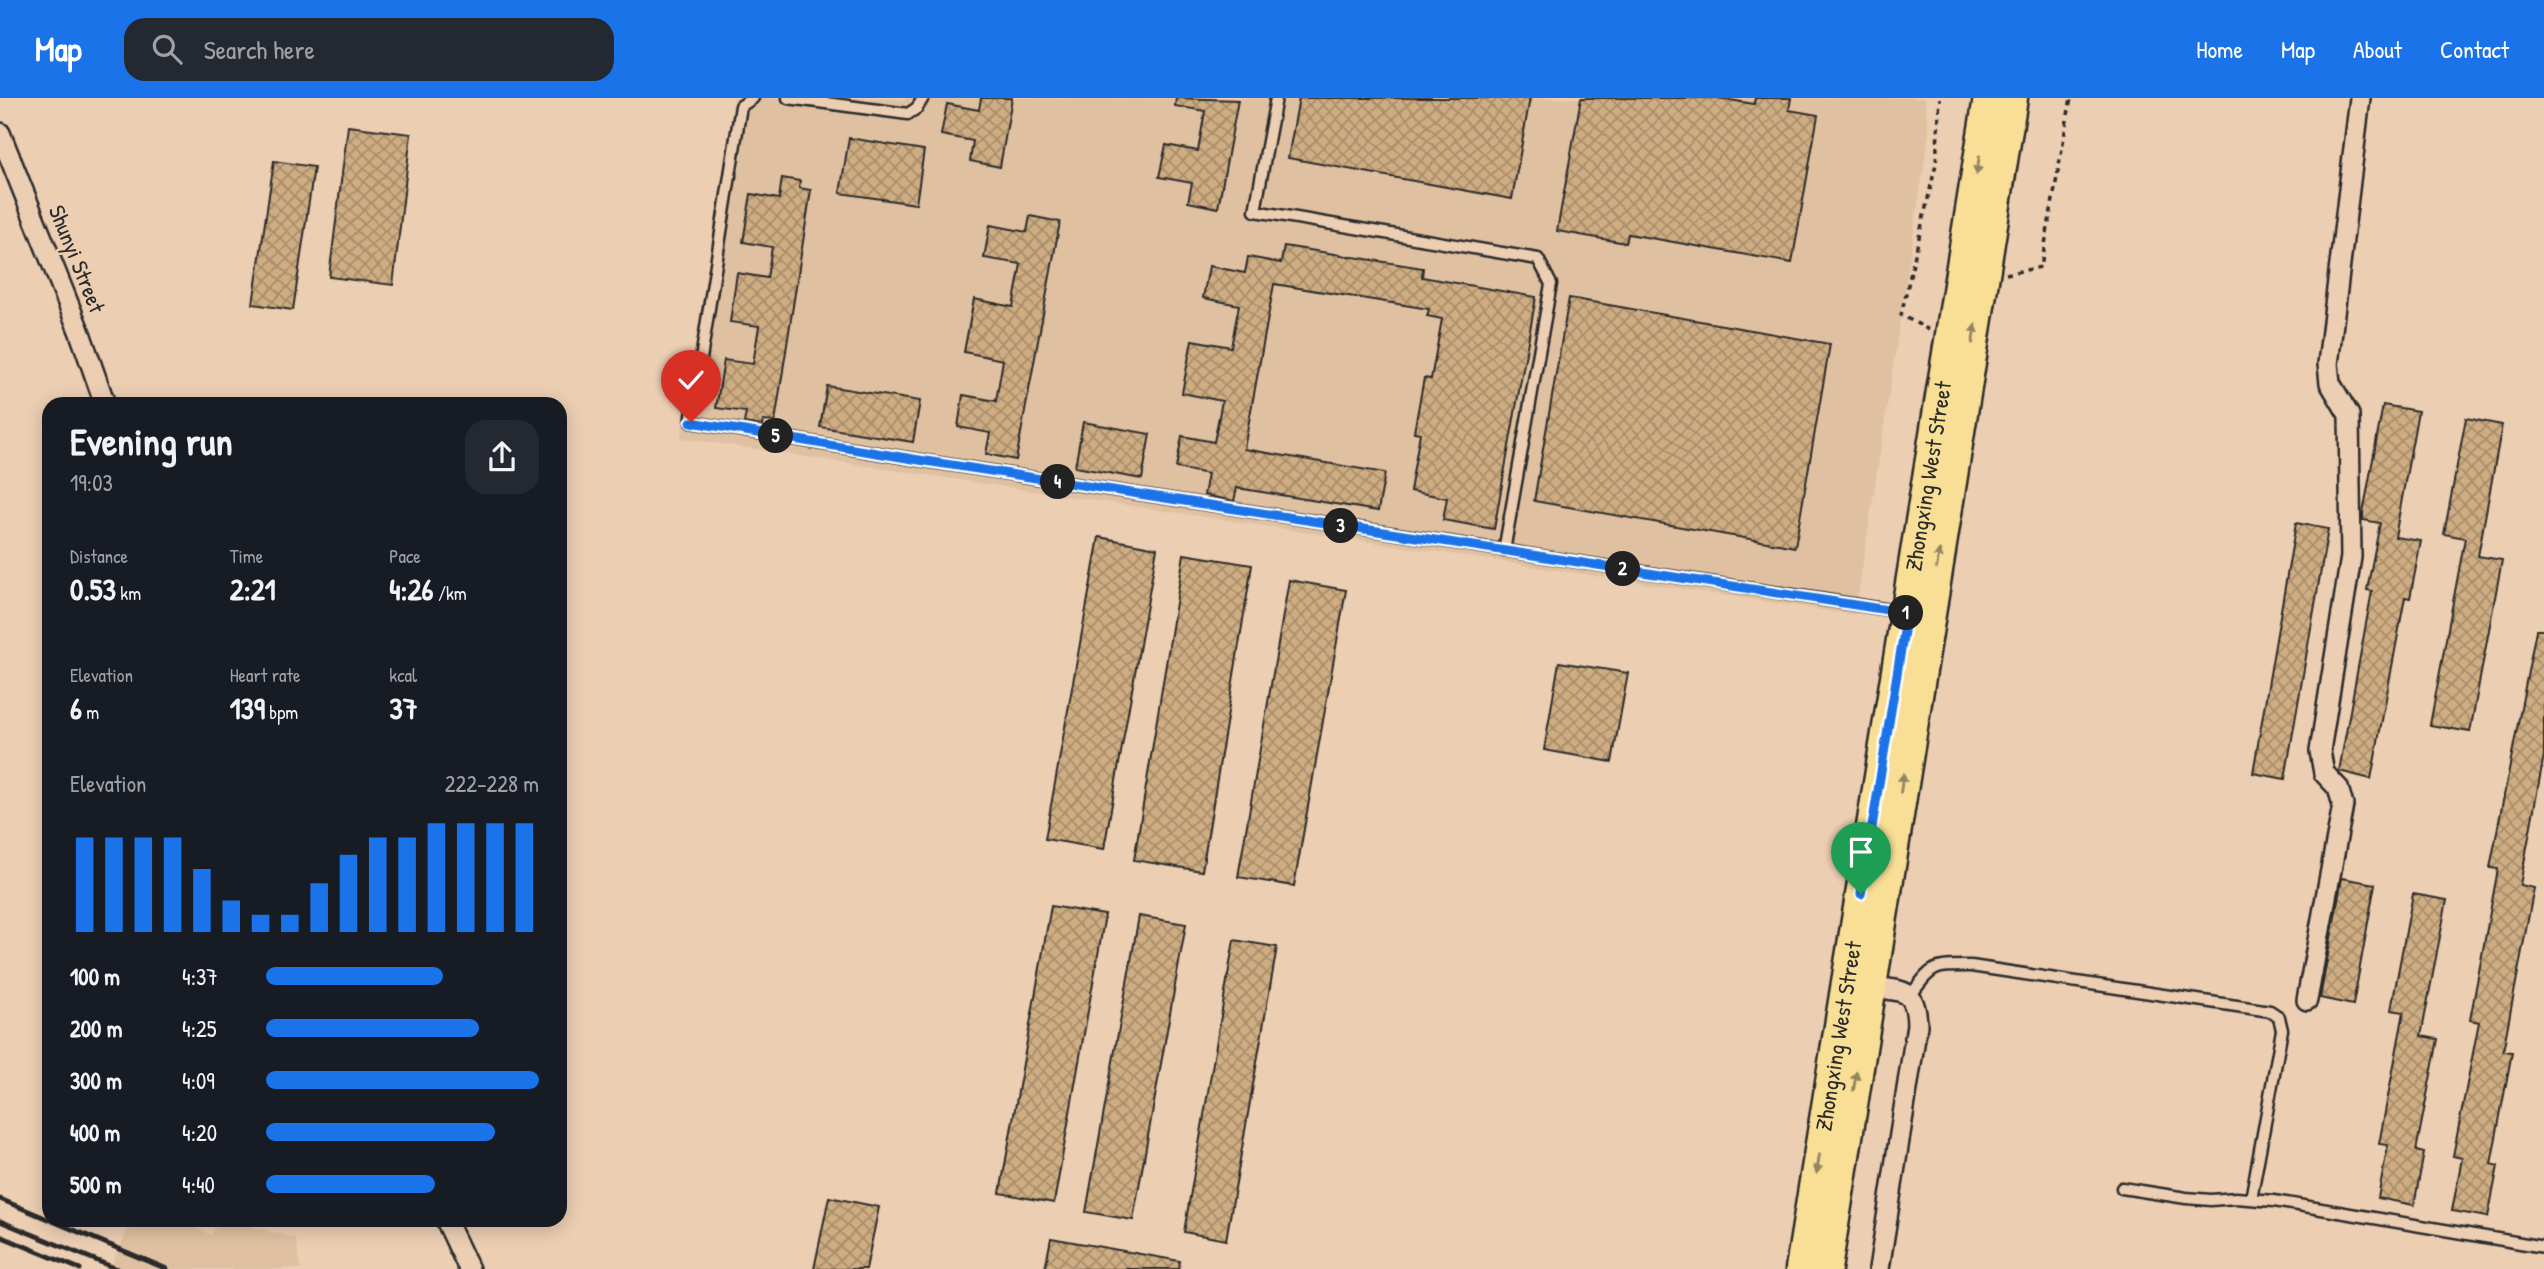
<!DOCTYPE html>
<meta charset="utf-8">
<style>
body{margin:0;font-family:"Patrick Hand",sans-serif;background:#242831;color:#f1f3f6;height:100vh;display:flex;flex-direction:column;font-size:26px;white-space:nowrap}
*{box-sizing:border-box;margin:0}
p{font-size:23px;color:#9ea1a6}
.icon{flex:none;width:38px;height:38px;fill:none;stroke:currentColor;stroke-width:2;stroke-linecap:round;stroke-linejoin:round}
.map{position:relative;flex:1;overflow:hidden}
.panel{position:absolute;left:42px;top:299px;width:525px;height:830px;display:flex;flex-direction:column;background:#171b24;border-radius:21px;box-shadow:0 4px 18px #0003}
.panel>*{flex:none}
.pin{position:absolute;display:grid;place-items:center;width:60px;height:60px;color:#fff;margin:-72px -30px;border-radius:50% 50% 50% 0;rotate:-45deg;box-shadow:0 0 7px #0007}
.pin .icon{rotate:45deg}
.km{position:absolute;width:35px;height:35px;margin:-18px;border-radius:50%;background:#222;color:#fff;font-size:19px;line-height:35px;text-align:center}
.round{display:grid;place-items:center;flex:none;width:74px;height:74px;border-radius:21px;background:#242831}
.summary{display:flex;align-items:center;justify-content:space-between;height:119px;padding:0 28px}
h1{font-size:38px;font-weight:800;line-height:52px}
.figures{display:grid;grid-template-columns:repeat(3,1fr);gap:10px;height:119px;padding:7px 28px}
.figures div{display:grid;align-content:center}
.figures b{font-size:30px;font-weight:800}
.figures small{font-size:19px;font-weight:400}
.figures p{font-size:19px}
.chart{height:196px;padding:14px 28px}
.chart p{display:flex;justify-content:space-between}
.chart svg{width:100%;height:126px;margin-top:7px;stroke:#1a73e8;stroke-width:6}
ul{padding:0 28px;list-style:none;font-size:23px}
li{display:grid;grid-template-columns:112px 84px 1fr;align-items:center;height:52px}
li i{height:18px;border-radius:9px;background:#1a73e8}
header{display:flex;align-items:center;gap:42px;box-sizing:border-box;height:98px;padding:0 35px;background:#1a73e8;color:#fff}
header strong{font-size:33px}
nav{display:flex;gap:38px;margin-inline-start:auto;font-size:24px}
.search{width:490px;height:63px;background:#242831;display:flex;align-items:center;gap:18px;box-sizing:border-box;padding:0 24px;border-radius:21px;color:#9ea1a6;font-size:26px}
.map>svg:first-child{display:block}
.built{fill:#dfc1a2}
.building{fill:url(#building-cross-hatch);stroke:#2b2b2b;stroke-width:2}
.lines{fill:none;stroke-linecap:round;stroke-linejoin:round}
.lane-casing{stroke:#2b2b2b;stroke-width:15}
.street-casing{stroke:#2b2b2b;stroke-width:24}
.primary-casing{stroke:#2b2b2b;stroke-width:35}
.path{stroke:#2b2b2b;stroke-width:3.5;stroke-dasharray:5 5;stroke-linecap:butt}
.lane{stroke:#ecceb3;stroke-width:10}
.street{stroke:#ecceb3;stroke-width:19}
.primary{stroke:#f9df96;stroke-width:30}
.rail{stroke:#2b2b2b;stroke-width:5}
.oneway{fill:#928560}
.route-casing{stroke:#fff;stroke-width:14}
.route{stroke:#1a73e8;stroke-width:9}
.labels{text-anchor:middle;stroke-width:5;stroke-linejoin:round;paint-order:stroke}
.street-label{font-size:23px;fill:#2b2b2b;stroke:#ecceb3}
</style>
<header>
<strong>Map</strong>
<div class="search"><svg class="icon" aria-label="search" viewBox="0 0 24 24"><circle cx="10" cy="10" r="6"/><path d="M15 15l6 6"/></svg>Search here</div>
<nav><a>Home</a><a>Map</a><a>About</a><a>Contact</a></nav>
</header>
<div class="map">
<svg width="2544" height="1171" viewBox="0 0 2544 1171">
<defs>
<pattern id="building-cross-hatch" width="8" height="8" patternUnits="userSpaceOnUse" patternTransform="scale(1.75)"><rect width="8" height="8" fill="#cfad82"/><path d="M0 0l8 8M0 8l8-8" fill="none" stroke="#a88d6b"/></pattern>
</defs>
<rect width="100%" height="100%" fill="#ecceb3"/>
<filter id="ink" filterUnits="userSpaceOnUse"><feTurbulence type="fractalNoise" baseFrequency=".0143" numOctaves="2"/><feDisplacementMap in="SourceGraphic" scale="14" xChannelSelector="R" yChannelSelector="G"/><feConvolveMatrix kernelMatrix="1 2 1 2 8 2 1 2 1" color-interpolation-filters="sRGB"/></filter>
<g filter="url(#ink)">
<path class="built" d="M734,0H890L905,2L906,0H1925L1929,35L1855,517L681,340Z
M132,1122H180L211,1137L220,1122H230L296,1141L300,1169L303,1171H110Z"/>
<path class="building" d="M981,0H1012L1000,69L970,63L973,43L941,37L947,6L979,12Z
M1176,0L1238,2L1218,110L1188,104L1192,85L1159,79L1166,47L1198,53L1205,13L1175,8Z
M1299,0H1530L1512,101L1288,60Z
M1581,0H1718L1754,6L1755,0H1791L1789,12L1818,17L1792,165L1628,136L1626,145L1557,133Z
M348,28L411,36L393,187L329,179Z
M849,40L924,52L916,106L840,95Z
M274,63L314,69L293,212L253,206Z
M782,80L800,83L799,90L811,92L775,324L763,323L762,328L744,325L746,314L716,310L724,262L753,266L759,228L730,224L737,175L767,180L772,149L743,144L751,96L779,101Z
M1030,118L1060,124L1016,362L986,356L990,335L958,329L963,297L996,303L1003,262L964,254L974,201L1013,209L1021,166L984,160L990,127L1027,134Z
M1284,148L1423,170L1422,179L1536,199L1494,431L1443,422L1447,400L1410,393L1420,335L1414,334L1424,280L1431,281L1442,221L1427,218L1429,211L1274,186L1244,351L1385,375L1378,413L1237,390L1234,403L1204,397L1208,376L1176,370L1182,338L1214,344L1222,303L1182,295L1192,242L1231,249L1239,207L1203,200L1209,168L1245,175L1248,159L1281,165Z
M1569,200L1830,246L1795,449L1534,403Z
M827,288L920,303L913,344L820,329Z
M2383,307L2418,313L2395,439L2421,443L2410,500L2405,499L2371,681L2339,673L2372,493L2367,492L2380,425L2363,422V415Z
M2466,320L2502,327L2478,458L2502,462L2470,634L2430,627L2465,440L2444,436Z
M1083,324L1150,336L1142,381L1075,369Z
M2296,425L2328,431L2285,681L2253,675Z
M1099,439L1157,450L1104,751L1045,741Z
M1184,456L1252,467L1202,773L1134,762Z
M1289,482L1346,492L1294,788L1238,779Z
M2536,532H2544V657L2520,787L2534,790L2503,953L2512,954L2491,1066L2498,1068L2488,1119L2452,1113L2462,1060L2453,1058L2479,924L2470,922L2498,771L2490,770Z
M1559,564L1628,575L1612,664L1544,652Z
M2342,780L2375,786L2353,907L2320,900Z
M2413,796L2447,802L2421,938L2438,941L2416,1053L2424,1055L2414,1107L2378,1100L2388,1047L2379,1046L2404,914L2391,912Z
M1051,808L1105,817L1054,1105L1000,1095Z
M1139,818L1186,826L1133,1122L1086,1114Z
M1234,842L1277,849L1226,1142L1184,1134Z
M829,1099L879,1109L866,1171H814Z
M1051,1140L1180,1163L1179,1171H1045Z"/>
<g class="lines">
<defs>
<path id="lane" d="M753,0L741,8L691,324L919,362L1903,514
M788,0L908,16L917,10L923,0
M1276,0L1255,113L1538,161L1551,186L1504,453
M1910,898C1934,867 1931,868 1971,868L2270,913L2279,919L2282,932L2251,1101
M2122,1090L2186,1100L2211,1102L2236,1100L2274,1103L2544,1149"/>
<path id="street" d="M0,35L80,235L105,306
M1870,889C1902,893 1916,889 1917,927L1879,1171
M2307,902L2343,707L2338,690L2324,675L2320,653L2351,459L2349,317L2330,285L2328,266L2360,0
M446,1122L469,1171"/>
<g id="primary">
<path id="s1" d="M1801,1171L1989,0"/>
<path d="M1826,1171L2012,0"/>
</g>
</defs>
<use href="#lane" class="lane-casing"/>
<use href="#street" class="street-casing"/>
<use href="#primary" class="primary-casing"/>
<path class="path" d="M2006,176L2041,169L2071,0
M1929,232L1901,217L1936,66L1940,0"/>
<use href="#lane" class="lane"/>
<use href="#street" class="street"/>
<use href="#primary" class="primary"/>
<path class="rail" d="M0,1101L167,1171
M0,1123L117,1171
M0,1138L80,1171"/>
</g>
<defs><path id="oneway-solid" d="M-6-.8H1V-3.2L6.5 0L1 3.2V.8H-6Z" transform="scale(1.75)"/></defs>
<g class="oneway">
<use href="#oneway-solid" transform="translate(1978 67) rotate(99)"/>
<use href="#oneway-solid" transform="translate(1974 236) rotate(-81)"/>
<use href="#oneway-solid" transform="translate(1938 461) rotate(-81)"/>
<use href="#oneway-solid" transform="translate(1902 685) rotate(-81)"/>
<use href="#oneway-solid" transform="translate(1855 983) rotate(-81)"/>
<use href="#oneway-solid" transform="translate(1818 1066) rotate(99)"/>
</g>
</g>
<g class="lines" filter="url(#ink)">
<defs>
<path id="route" d="M691,324L919,362L1907,515L1861,796"/>
</defs>
<use href="#route" class="route-casing"/>
<use href="#route" class="route"/>
</g>
<g class="labels">
<g class="street-label">
<text transform="translate(77 161) rotate(68)" y="8">Shunyi Street</text>
<text dy="8" stroke="none"><textPath href="#s1" startOffset="803">Zhongxing West Street</textPath></text>
<text dy="8" stroke="none"><textPath href="#s1" startOffset="236">Zhongxing West Street</textPath></text>
</g>
</g>
</svg>
<div class="pin" style="left:1861px;top:796px;background:#1e9e55"><svg class="icon" aria-label="arrive" viewBox="0 0 24 24"><path d="M6 21V4h12l-3 4 3 4H6"/></svg></div>
<div class="pin" style="left:691px;top:324px;background:#d93025"><svg class="icon" aria-label="check" viewBox="0 0 24 24"><path d="M5 12l5 5 9-10"/></svg></div>
<b class="km" style="left:1906px;top:515px">1</b>
<b class="km" style="left:1623px;top:471px">2</b>
<b class="km" style="left:1341px;top:428px">3</b>
<b class="km" style="left:1058px;top:384px">4</b>
<b class="km" style="left:776px;top:338px">5</b>
<section class="panel">
<div class="summary"><div><h1>Evening run</h1><p>19:03</p></div><a class="round"><svg class="icon" aria-label="share" viewBox="0 0 24 24"><path d="M12 15V3M7 8l5-5 5 5M5 13v7h14v-7"/></svg></a></div>
<div class="figures">
<div><p>Distance</p><b>0.53<small> km</small></b></div>
<div><p>Time</p><b>2:21</b></div>
<div><p>Pace</p><b>4:26<small> /km</small></b></div>
</div>
<div class="figures">
<div><p>Elevation</p><b>6<small> m</small></b></div>
<div><p>Heart rate</p><b>139<small> bpm</small></b></div>
<div><p>kcal</p><b>37</b></div>
</div>
<div class="chart"><p><span>Elevation</span>222–228 m</p>
<svg viewBox="0 0 160 44" preserveAspectRatio="none"><path d="M5 44V11M15 44V11M25 44V11M35 44V11M45 44V22M55 44V33M65 44V38M75 44V38M85 44V27M95 44V17M105 44V11M115 44V11M125 44V6M135 44V6M145 44V6M155 44V6"/></svg>
</div>
<ul>
<li><b>100 m</b>4:37<i style="width:65%"></i></li>
<li><b>200 m</b>4:25<i style="width:78%"></i></li>
<li><b>300 m</b>4:09<i style="width:100%"></i></li>
<li><b>400 m</b>4:20<i style="width:84%"></i></li>
<li><b>500 m</b>4:40<i style="width:62%"></i></li>
</ul>
</section>
</div>
